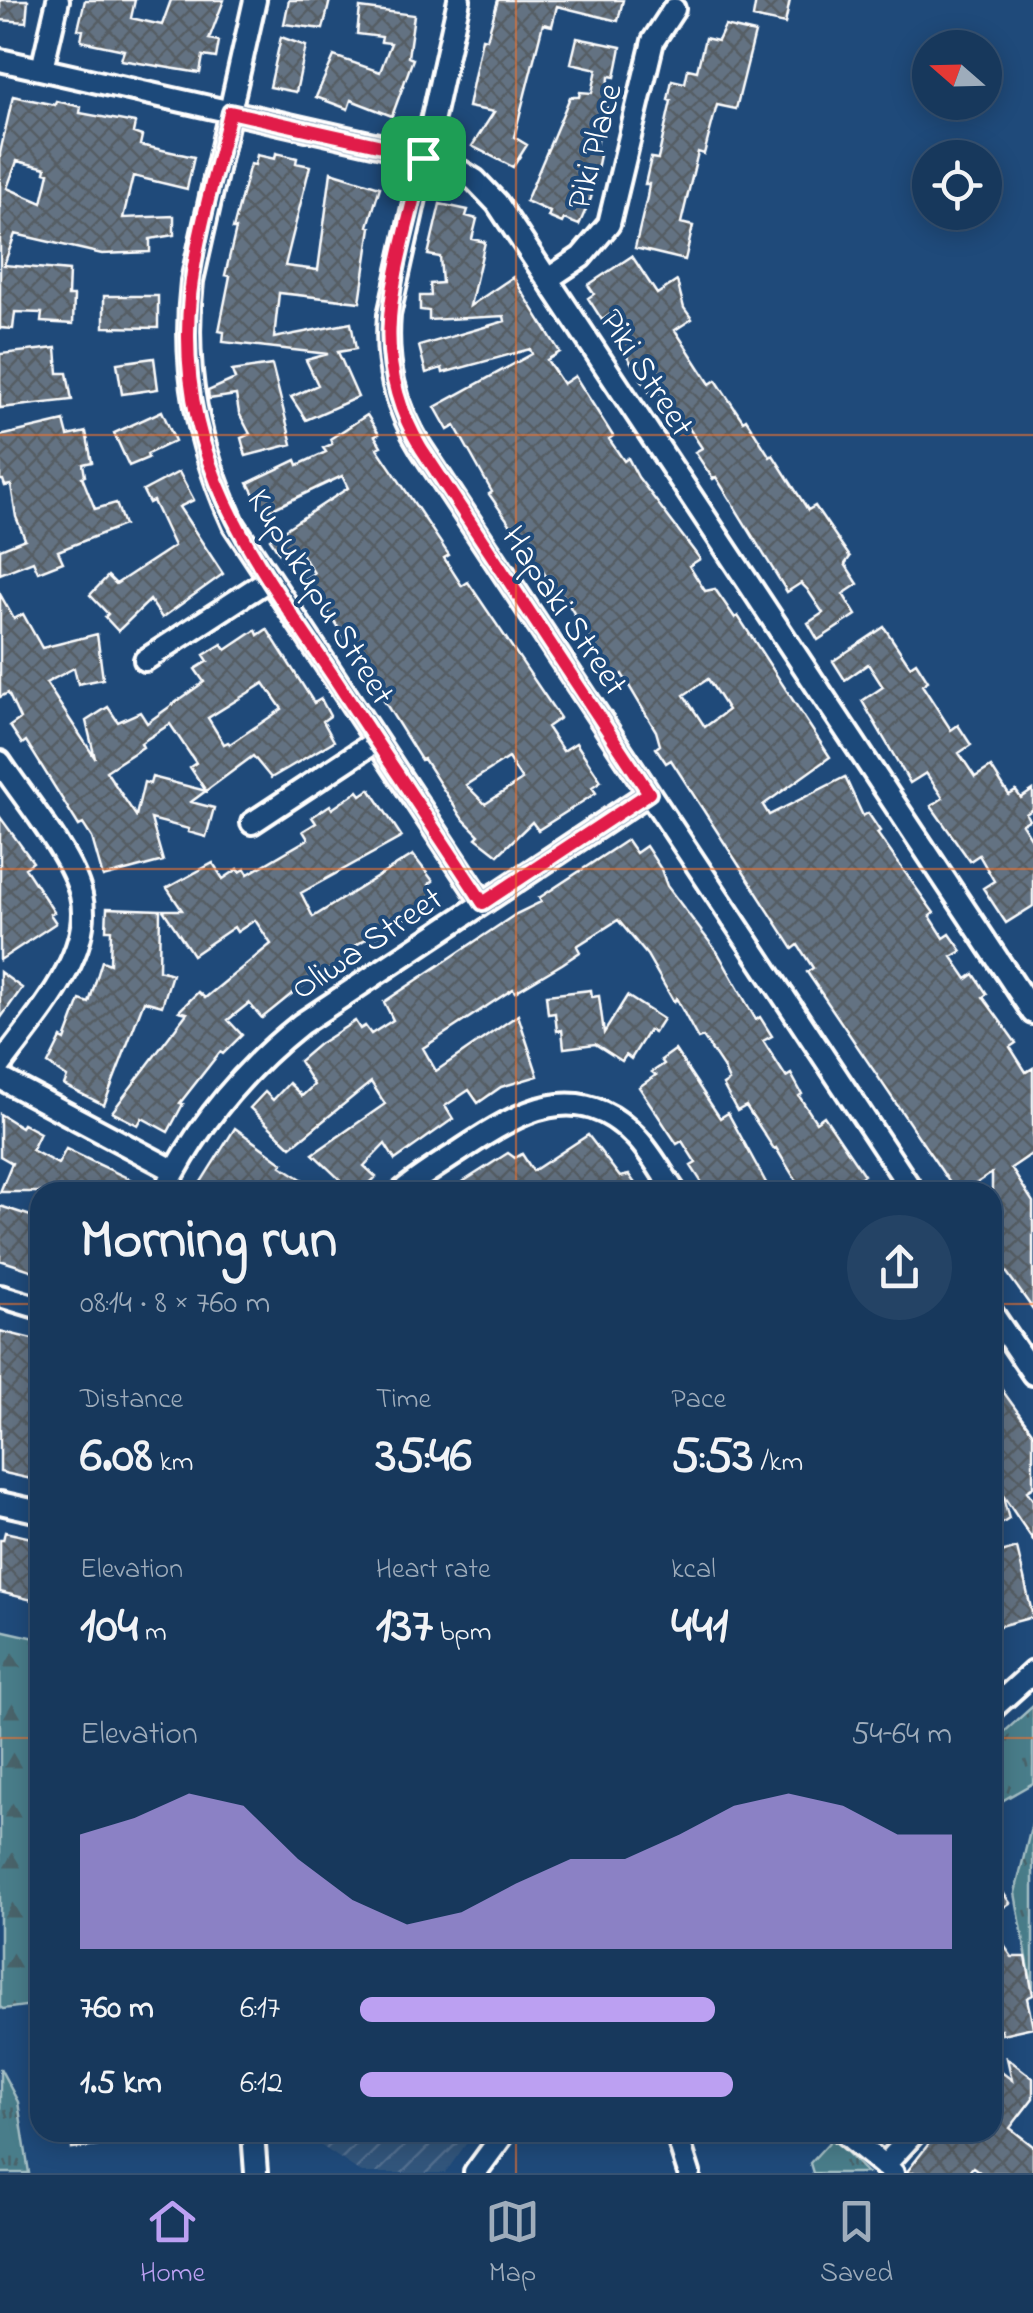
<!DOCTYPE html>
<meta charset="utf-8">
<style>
body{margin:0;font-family:"Indie Flower",sans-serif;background:#244365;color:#f1f3f6;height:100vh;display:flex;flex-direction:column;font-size:38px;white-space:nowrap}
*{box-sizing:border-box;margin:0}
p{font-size:32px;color:#9eacbb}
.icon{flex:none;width:55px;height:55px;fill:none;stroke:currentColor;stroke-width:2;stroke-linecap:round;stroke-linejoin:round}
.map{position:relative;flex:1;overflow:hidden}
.sheet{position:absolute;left:30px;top:1182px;width:972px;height:960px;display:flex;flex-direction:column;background:#17385c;border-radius:30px;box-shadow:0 5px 25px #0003,0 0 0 2px #365272}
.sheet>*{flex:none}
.needle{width:65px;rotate:290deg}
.fabs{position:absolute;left:912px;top:30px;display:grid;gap:20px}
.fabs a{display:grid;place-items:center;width:90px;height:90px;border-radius:50%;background:#17385c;box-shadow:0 5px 25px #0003,0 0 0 2px #365272;font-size:50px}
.pin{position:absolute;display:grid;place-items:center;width:85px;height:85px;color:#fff;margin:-42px;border-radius:20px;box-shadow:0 5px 15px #0006}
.round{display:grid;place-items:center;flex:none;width:105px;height:105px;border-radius:52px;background:#244365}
.head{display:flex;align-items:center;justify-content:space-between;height:170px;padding:0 50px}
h1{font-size:55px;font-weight:700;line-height:75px}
.figures{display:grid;grid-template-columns:repeat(3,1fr);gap:15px;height:170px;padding:10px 50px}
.figures div{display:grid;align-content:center}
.figures b{font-size:50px;font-weight:700}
.figures small{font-size:28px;font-weight:400}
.figures p{font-size:28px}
.chart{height:280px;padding:20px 50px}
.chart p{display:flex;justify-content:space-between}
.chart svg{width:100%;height:180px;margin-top:10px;fill:#bca0f2;opacity:.7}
ul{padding:0 50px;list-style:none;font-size:32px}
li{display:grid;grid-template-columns:160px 120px 1fr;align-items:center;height:75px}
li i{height:25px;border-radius:12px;background:#bca0f2}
.dock{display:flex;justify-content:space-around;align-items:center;height:140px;border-top:2px solid #365272;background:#17385c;font-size:28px;color:#9eacbb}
.dock a{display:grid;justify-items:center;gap:5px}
.dock .selected{color:#bca0f2}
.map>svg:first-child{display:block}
.industrial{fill:url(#industrial-furrows)}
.grass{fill:url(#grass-tufts);stroke:#a4bec4;stroke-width:2.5}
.forest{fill:url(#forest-firs);stroke:#a4bec4;stroke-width:2.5}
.building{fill:url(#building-cross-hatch);stroke:#fff;stroke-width:2.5;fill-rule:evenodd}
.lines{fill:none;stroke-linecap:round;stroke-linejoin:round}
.minor-casing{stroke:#fff;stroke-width:28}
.path{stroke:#fff;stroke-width:4;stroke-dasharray:2.5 8;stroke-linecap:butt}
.minor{stroke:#1f4a7a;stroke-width:20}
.route-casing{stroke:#fff;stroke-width:20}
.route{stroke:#e11d48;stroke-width:12}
.grid{fill:none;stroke:#eb7230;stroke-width:2.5;stroke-opacity:0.55}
.labels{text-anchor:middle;stroke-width:8;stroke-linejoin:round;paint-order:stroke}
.street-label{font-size:35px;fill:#fff;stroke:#1f4a7a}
</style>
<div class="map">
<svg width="1033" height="2173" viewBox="0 0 1033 2173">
<defs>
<pattern id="industrial-furrows" width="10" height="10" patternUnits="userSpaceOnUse" patternTransform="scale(2.5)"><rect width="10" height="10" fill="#33567c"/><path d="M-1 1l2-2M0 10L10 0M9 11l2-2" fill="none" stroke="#526f90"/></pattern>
<pattern id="grass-tufts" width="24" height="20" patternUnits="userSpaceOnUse" patternTransform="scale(2.5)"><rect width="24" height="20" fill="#497d8a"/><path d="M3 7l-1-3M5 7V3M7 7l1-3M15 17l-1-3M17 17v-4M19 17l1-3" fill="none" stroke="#4a646b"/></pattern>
<pattern id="forest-firs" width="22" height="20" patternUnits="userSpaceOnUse" patternTransform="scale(2.5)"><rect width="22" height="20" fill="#497d8a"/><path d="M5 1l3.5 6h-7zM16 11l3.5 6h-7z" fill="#4a646b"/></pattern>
<pattern id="building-cross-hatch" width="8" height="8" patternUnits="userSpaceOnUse" patternTransform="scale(2.5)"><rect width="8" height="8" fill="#637282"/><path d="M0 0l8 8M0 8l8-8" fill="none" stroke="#565d64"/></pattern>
</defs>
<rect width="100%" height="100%" fill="#1f4a7a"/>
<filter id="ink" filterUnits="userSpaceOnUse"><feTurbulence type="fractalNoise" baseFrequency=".01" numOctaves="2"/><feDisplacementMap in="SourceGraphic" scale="20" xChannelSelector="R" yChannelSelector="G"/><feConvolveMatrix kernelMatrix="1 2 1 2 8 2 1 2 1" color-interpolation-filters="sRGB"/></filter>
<g filter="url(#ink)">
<path class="industrial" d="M302,2133H474L445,2173H362Z"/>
<path class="grass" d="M1033,1706V1783L993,1806V1742Z
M1033,1819V1991L1015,1893Z
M0,2068L18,2102L29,2173H0Z
M833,2138L867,2173H813L810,2163Z"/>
<path class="forest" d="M0,1630L40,1639V2004L3,2009L0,2007Z"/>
<path class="building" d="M0,0H28L26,22L0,20Z
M85,0H135L131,18L162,25L171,0H224L209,39L219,41L216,58L203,56L200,73L121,60L124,50L81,41L83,30L78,29Z
M289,0H330L323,29L284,24Z
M498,0H623L618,21L557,6L552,26L543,24L514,137L527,145L513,167L472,146L494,112L468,107L482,38L487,39Z
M756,0H790L785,24L753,17Z
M360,8L414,15L408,57L413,59L392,116L351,100L348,109L316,97L334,56L380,72L391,43L381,42L382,37L357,34Z
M725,26L755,33L736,109L717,105L704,154L698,152L681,223L693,226L685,260L635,248L647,197L649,184H645L651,158L658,159L671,101L668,100L672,80L685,83L688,69L697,71L705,38L718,41Z
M281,37L306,46L296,92L270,87Z
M577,38L621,47L615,77L609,76L606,125H601L594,153L600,155L591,198L579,225L564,219L562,223L548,217L550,212L526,201L570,97H579L580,92L592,93L597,69L571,63Z
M13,96L55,105L56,101L81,107L80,113L135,123L133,133L142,136L140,145L194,157L187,189L133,176L123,218L174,216V235L150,239V252L102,254L15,234L4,265L69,271L68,296H74L73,324L41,322L42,313L15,312L13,329L0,328V153ZM17,161L46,168L45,172L49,173L42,203L7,188Z
M276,153L297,158L296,163L310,166L285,266L318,270L331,172L380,187L368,226L371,227L360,302L279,293L274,338L351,323L356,349L338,352L358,397L306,420L291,397L318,385L306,360L328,354L223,342L224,332L219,331L230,276L225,275L236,229H233L250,164L255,165L257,155L275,159Z
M440,204L468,210L466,216L477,219L472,239L485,242L470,306L513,277L560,352L547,360L563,384L575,376L613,436L609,439L624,461L628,458L638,477L700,559L689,566L705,591L715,589L735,618L738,616L830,757L763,805L769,815L845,777L863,816L868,813L880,831L877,833L934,913L930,916L944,938L950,934L962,951L952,957L967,979L974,974L987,994L983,997L1016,1043L1010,1047L1026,1072L1033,1068V1153L1011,1168L1033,1202V1309L992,1252V1173L963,1192H956L807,972L813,968L798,945L793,949L671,760L666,763L656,748L660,745L656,731L622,674L614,680L563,595L560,596L489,494L492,492L455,426L448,430L435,407L532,354L530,349L443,373L442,368L426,373L419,346L505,321L504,316L429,320V311L420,310V296H431L430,284L442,283L440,257L428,255ZM708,679L728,710L705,727L684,695Z
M632,256L657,294L677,281L684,308L692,319L675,330L710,384L716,380L743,421L746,419L770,457L773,455L808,510L815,506L850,557L845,564L858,584L843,594L856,615L818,640L808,623L823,613L807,589L801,583L787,592L716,477L713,479L695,452L702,448L687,425L682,429L661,397L653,389L649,392L618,341L631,333L616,311L602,320L588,298L594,294L588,285Z
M104,296H158V328L104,327Z
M56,348L58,373H67L72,400L0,408V354Z
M154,358L158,389L122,394L117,363Z
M272,365L292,444L246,456L241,438L250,434L239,413L236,395L209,399L208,391L235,379L232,371Z
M162,411L175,441L147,454L148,458L129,466L114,433Z
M367,415L379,434L375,436L381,446L377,448L449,555L444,558L462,586L468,582L560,718L547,727L563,751L576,743L601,781L592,787L596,793L538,830L532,822L498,855L476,838L479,835L461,817L424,759L421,760L321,600L317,602L303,580L314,573L298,549L283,559L270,539L348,488L342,476L264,513L248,483L296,460L298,465L326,452L323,448L332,444L330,439ZM508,758L522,780L485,804L466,785Z
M64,421L68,436L86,432L92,462L83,464L85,476L82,477L95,509L116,503L124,525L58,551L63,562L38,572L33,561L0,574V549L25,539L16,517L11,485L5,486L3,480H0V436Z
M179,472L194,500L179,507L223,574L162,618L150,600L118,631L105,617L108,614L90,595L108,576L116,584L174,546L153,501L149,503L143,491Z
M0,594L14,619L23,614L42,648L97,634L103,679L78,684L74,668L46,683L95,758L86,721L108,707L118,722L140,712L147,723L204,682L195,669L208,661L204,655L222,644L226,650L256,630L258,635L267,629L314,703L321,699L330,716L323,721L334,741L271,778L253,756L191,802L214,808L206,837L188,832L189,829L151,819L163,861L103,877L92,838L83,824L79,826L26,741L22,744L10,726L20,719L8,693L0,697ZM264,683L282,709L230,744L228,742L224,744L208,718ZM170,724L196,763L190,767L206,791L152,777L150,784L144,782L136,816L106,771L143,747L141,743Z
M884,627L910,666L916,662L928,681L922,685L951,730L958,725L971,745L959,753L975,777L991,767L1009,795L1016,791L1021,798L1033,790V809L1026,814L1029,820L1022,824L1033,841V906L1006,923L983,888L994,881L979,855L970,861L931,806L943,798L926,773L910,783L862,701L883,687L868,664L845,680L833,661Z
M370,789L402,837L301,893L313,917L413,855L433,881L429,884L438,898L376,937L374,934L350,949L353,955L299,988L262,1018L249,1003L228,1020L242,1035L223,1054L220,1052L180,1103L183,1104L168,1132L142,1118L138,1125L112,1112L187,1013L179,1011L198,992L205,998L271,944L255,920L237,932L234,927L193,955L163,910H182L167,888L213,863L223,879L238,869L240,872L245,869L248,874L308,839L303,831L316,823L312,817L330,805L332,809L358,791L361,795Z
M0,817L33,862L25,868L54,912L50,914L56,923L0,960Z
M627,840L636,853L646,846L661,869L667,886L718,953L756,1020L760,1017L772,1036L763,1041L786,1077L791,1074L802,1094L799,1096L816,1122L824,1116L864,1175L838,1192H803L776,1148L774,1149L746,1106L737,1111L723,1085L729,1081L723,1067L703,1037L698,1039L676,998L674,1002L647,955L618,920L577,946L580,952L562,964L515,992L513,989L423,1048L436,1071L518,1015L538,1076L501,1087L478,1103L469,1090L445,1106L453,1119L395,1160L385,1144L364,1166L376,1177L361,1192H353L313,1154L385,1104L371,1082L291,1147L250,1108L265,1092L273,1100L289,1083L302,1096L314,1085L299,1061L319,1044L355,1021L360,1029L365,1026L371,1034L393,1020L384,1002L516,914L541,902L539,898Z
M107,908L160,910L159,970L172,974L162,1006L144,1001L104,1105L64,1085L67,1077L48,1064L61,1038L65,1040L80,1000L89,1003L102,961L110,964L111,930H106Z
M0,972L22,988L0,1019Z
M591,990L592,997L599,996L604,1033L627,996L663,1019L654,1033L649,1030L631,1059L626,1055L622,1061L595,1044L564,1048L562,1030L557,1031L555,1013L548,1014L546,995Z
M675,1050L720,1118L728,1113L771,1192H708L691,1166L696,1163L682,1141L677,1144L639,1087L656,1075L652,1072L664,1064L661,1060Z
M0,1114L21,1127L23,1124L40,1133L32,1150L58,1164L66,1149L132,1180L127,1192H0L12,1163L0,1156Z
M235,1128L283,1163L281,1166L322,1192H208L211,1187L201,1182Z
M588,1135L620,1177L629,1175L641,1192H447L508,1153L515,1158L522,1154L533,1171Z
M0,1206L40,1219V1273L0,1260Z
M0,1331L40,1341V1481L0,1472Z
M992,1376L1033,1433V1487L1027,1491L1033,1500V1540L1002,1494L1009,1519L992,1530Z
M5,1532L40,1540V1602L0,1592V1540H3Z
M1017,1548L1033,1617L992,1628V1556Z
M992,1876L1010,1903L992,1915Z
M992,1928L1012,1957H1026L1033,1995L1027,1998L1033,2027L1002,2034L1001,2029L992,2031Z
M1007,2058L1033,2078V2098L1010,2128L1033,2146V2173H981L973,2167L968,2173H906L938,2132H992V2065L1012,2080Z
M71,2132H96L98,2146L72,2149Z"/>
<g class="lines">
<defs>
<path id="minor" d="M255,0L192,281C182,368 198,446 234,525L483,903
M459,0L389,315C385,364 395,406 421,448L913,1192
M0,60L400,150L462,172L475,180L497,203L1033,1013
M42,69L58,0
M548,279L581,257L609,224L653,41L674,9
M145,660L268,580
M0,762C23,797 72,855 81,895C95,955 33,1020 0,1066
M252,823L376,741
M0,1078L175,1171
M164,1192C197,1125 242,1071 301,1024L649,793
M401,1192C420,1176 442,1163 463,1149C518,1112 579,1077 635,1136C651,1152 662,1174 675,1192
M0,1296L40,1308
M992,1313L1033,1374
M0,1503L40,1512
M992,1709L1033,1672
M253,2132L256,2173
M676,2132L689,2173
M843,2132L893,2173
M884,2166L915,2132
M475,2173L505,2132"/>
</defs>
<use href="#minor" class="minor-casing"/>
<path class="path" d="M406,124L408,127
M394,177L398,175"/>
<use href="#minor" class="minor"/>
</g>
</g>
<g class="lines" filter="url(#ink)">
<defs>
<path id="route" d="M230,112L400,150L423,158C401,262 361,349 421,448L649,793L483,903C435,829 385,756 337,682C262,570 187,477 188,334C188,259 213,185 230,112Z"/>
</defs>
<use href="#route" class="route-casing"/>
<use href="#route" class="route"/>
</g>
<path class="grid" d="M516,0V1192M0,435H1033M0,869H1033M0,1304H40M992,1304H1033M0,1738H40M992,1738H1033M516,2132V2173"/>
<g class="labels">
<g class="street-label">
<text transform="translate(593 146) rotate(-75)" y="12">Piki Place</text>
<text transform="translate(648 372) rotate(57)" y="12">Piki Street</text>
<text transform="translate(322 596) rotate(58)" y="12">Kupukupu Street</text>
<text transform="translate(566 610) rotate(56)" y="12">Hapaki Street</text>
<text transform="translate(366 942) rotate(-34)" y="12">Oliwa Street</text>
</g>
</g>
</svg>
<div class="fabs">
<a><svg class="needle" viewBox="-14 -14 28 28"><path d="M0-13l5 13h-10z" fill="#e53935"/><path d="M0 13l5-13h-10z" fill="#9eacbb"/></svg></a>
<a><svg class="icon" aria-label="locate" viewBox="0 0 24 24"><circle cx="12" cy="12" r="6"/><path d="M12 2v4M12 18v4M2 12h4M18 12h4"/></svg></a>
</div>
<div class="pin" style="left:423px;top:158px;background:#1e9e55"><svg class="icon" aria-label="arrive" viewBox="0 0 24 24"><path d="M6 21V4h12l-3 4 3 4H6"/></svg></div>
<section class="sheet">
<div class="head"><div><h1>Morning run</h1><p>08:14 · 8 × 760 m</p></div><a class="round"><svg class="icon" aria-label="share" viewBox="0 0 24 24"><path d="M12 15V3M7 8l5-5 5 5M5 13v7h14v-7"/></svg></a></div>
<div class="figures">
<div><p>Distance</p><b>6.08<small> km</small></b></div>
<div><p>Time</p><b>35:46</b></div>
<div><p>Pace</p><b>5:53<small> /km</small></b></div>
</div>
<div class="figures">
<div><p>Elevation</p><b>104<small> m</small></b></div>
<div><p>Heart rate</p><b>137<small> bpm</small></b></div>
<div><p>kcal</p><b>441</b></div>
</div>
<div class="chart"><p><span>Elevation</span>54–64 m</p>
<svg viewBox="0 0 160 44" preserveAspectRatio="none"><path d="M0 44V16L10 12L20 6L30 9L40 22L50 32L60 38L70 35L80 28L90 22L100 22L110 16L120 9L130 6L140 9L150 16L160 16V44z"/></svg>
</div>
<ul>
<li><b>760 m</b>6:17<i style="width:60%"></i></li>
<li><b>1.5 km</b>6:12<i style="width:63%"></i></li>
</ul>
</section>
</div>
<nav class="dock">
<a class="selected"><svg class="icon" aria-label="home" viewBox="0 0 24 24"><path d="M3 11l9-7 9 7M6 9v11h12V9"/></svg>Home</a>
<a><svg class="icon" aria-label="map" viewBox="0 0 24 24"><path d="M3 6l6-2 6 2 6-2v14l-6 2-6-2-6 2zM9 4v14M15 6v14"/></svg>Map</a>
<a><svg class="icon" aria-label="saved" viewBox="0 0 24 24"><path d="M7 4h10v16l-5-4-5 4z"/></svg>Saved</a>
</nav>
